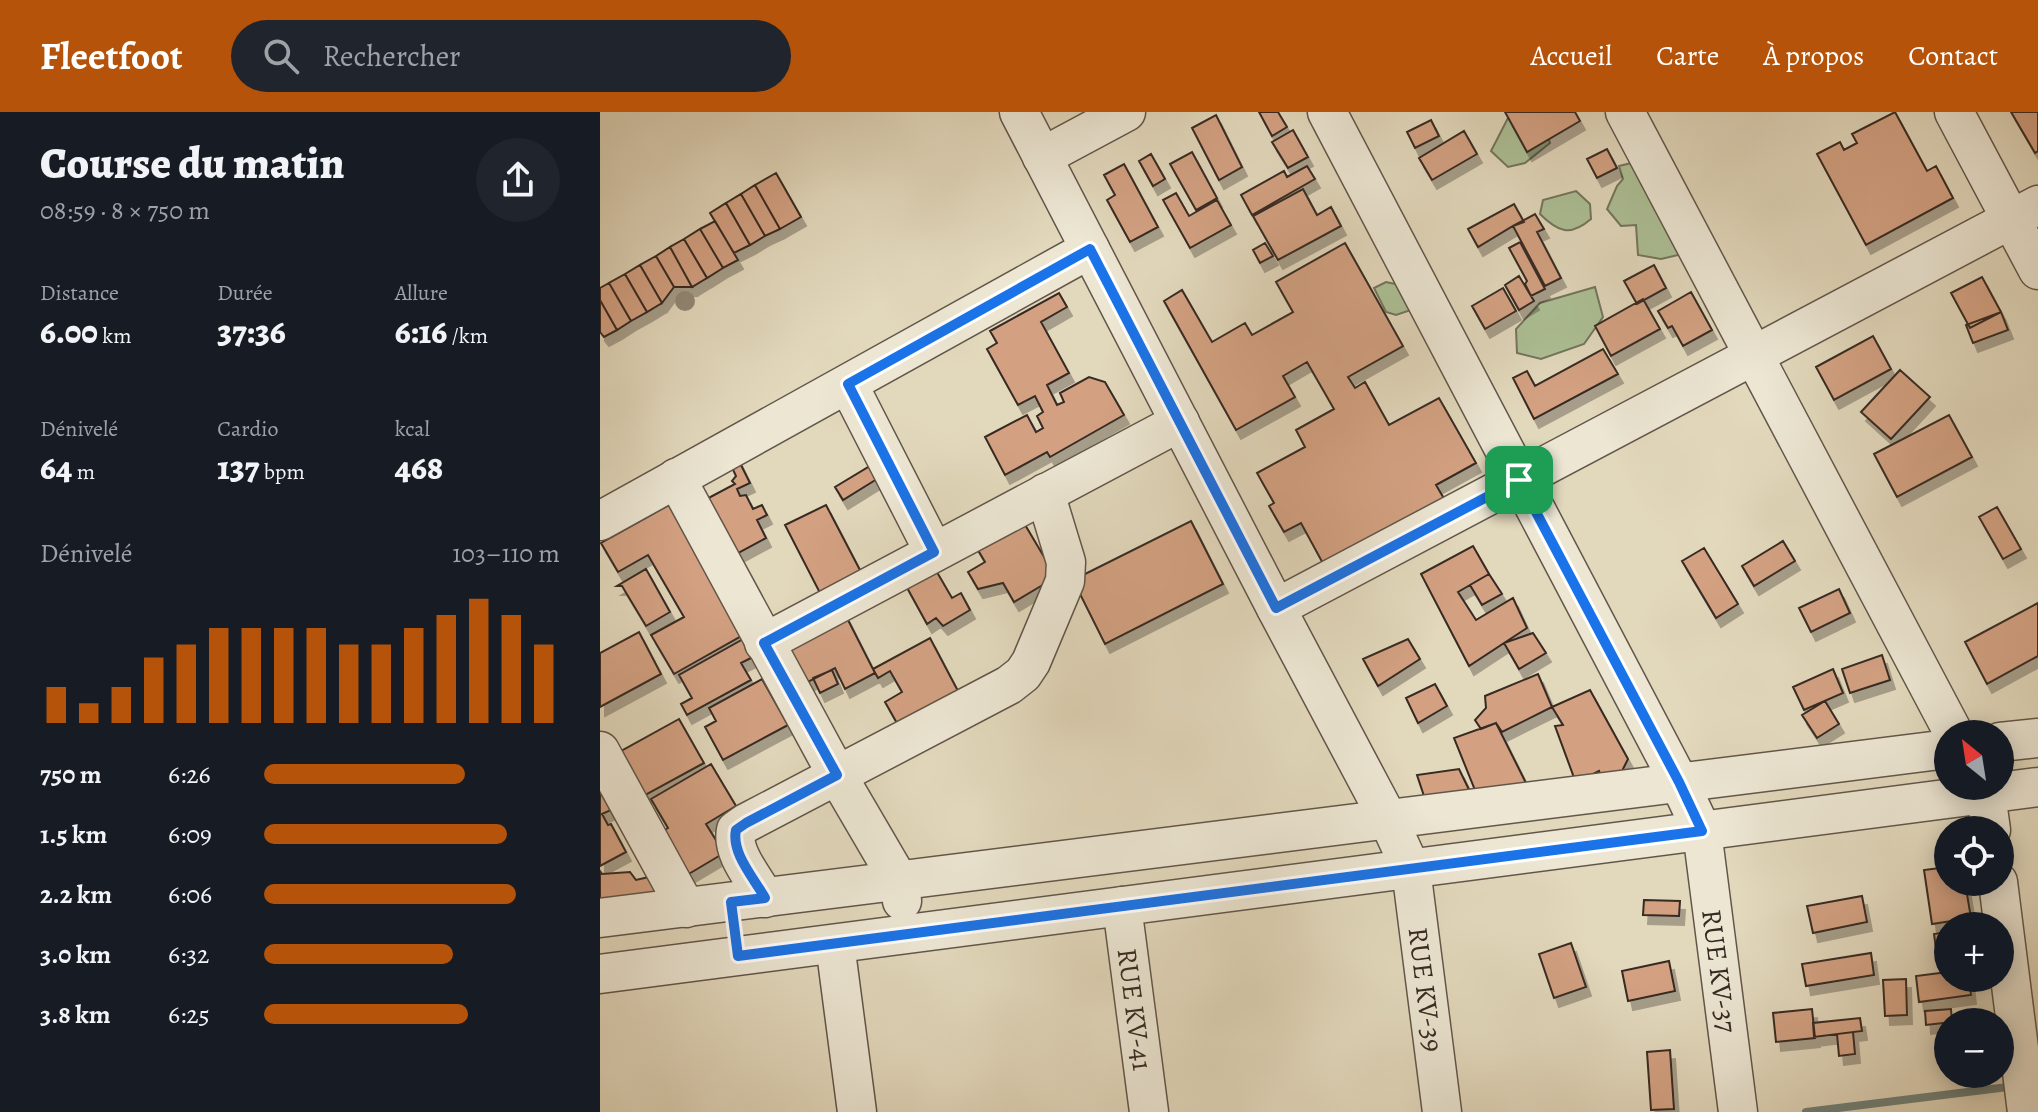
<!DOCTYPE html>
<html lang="fr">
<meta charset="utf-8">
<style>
body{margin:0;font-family:Alegreya,serif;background:#20242c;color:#f1f3f6;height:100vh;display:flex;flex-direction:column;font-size:30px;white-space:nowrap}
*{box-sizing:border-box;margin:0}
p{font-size:26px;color:#9ea1a6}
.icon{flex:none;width:44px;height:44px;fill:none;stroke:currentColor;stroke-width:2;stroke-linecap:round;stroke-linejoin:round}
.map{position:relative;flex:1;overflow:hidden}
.panel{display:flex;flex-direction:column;background:#171b24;width:600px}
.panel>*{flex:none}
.needle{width:52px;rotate:330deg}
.fabs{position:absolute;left:1334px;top:608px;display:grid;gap:16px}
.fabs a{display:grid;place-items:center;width:80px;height:80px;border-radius:50%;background:#171b24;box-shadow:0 4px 20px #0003;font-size:40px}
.pin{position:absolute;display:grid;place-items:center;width:68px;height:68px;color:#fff;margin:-34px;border-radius:16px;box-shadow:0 4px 12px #0006}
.round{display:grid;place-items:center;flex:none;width:84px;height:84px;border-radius:42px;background:#20242c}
.summary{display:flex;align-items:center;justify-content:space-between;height:136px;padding:0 40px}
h1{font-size:44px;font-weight:800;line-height:60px}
.stats{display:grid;grid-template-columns:repeat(3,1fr);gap:12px;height:136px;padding:8px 40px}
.stats div{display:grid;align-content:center}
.stats b{font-size:34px;font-weight:800}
.stats small{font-size:22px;font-weight:400}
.stats p{font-size:22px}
.chart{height:224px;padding:16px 40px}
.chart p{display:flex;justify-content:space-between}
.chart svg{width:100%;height:144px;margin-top:8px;stroke:#b45309;stroke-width:6}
ul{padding:0 40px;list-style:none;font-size:26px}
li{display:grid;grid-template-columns:128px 96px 1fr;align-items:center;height:60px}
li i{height:20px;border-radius:10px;background:#b45309}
header{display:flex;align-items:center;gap:48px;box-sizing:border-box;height:112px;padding:0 40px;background:#b45309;color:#fff}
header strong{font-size:38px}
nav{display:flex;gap:44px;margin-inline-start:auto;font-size:28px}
.search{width:560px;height:72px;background:#20242c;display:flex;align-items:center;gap:20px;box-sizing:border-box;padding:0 28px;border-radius:44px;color:#9ea1a6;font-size:30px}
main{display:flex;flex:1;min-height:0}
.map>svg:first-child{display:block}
.green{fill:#adc096;stroke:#72755d;stroke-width:2}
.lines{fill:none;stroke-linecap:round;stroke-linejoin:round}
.stream{stroke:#6f8079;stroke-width:8}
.building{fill:#d3a182;stroke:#372a24;stroke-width:2;filter:url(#shadow)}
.minor-casing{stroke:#62564a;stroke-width:41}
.minor{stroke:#ece6d3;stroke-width:38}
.tree{fill:#918975}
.route-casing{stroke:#fff;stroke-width:16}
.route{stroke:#1a73e8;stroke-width:10}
.labels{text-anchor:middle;stroke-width:6;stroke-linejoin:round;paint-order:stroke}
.street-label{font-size:28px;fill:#372a24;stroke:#ece6d3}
</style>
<header>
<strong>Fleetfoot</strong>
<div class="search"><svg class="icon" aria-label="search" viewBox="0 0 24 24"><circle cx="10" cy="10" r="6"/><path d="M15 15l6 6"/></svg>Rechercher</div>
<nav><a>Accueil</a><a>Carte</a><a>À propos</a><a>Contact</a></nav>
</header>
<main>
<section class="panel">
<div class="summary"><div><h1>Course du matin</h1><p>08:59 · 8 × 750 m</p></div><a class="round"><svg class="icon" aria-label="share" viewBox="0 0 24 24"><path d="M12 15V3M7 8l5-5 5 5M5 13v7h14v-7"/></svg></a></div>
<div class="stats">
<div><p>Distance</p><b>6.00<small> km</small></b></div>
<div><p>Durée</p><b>37:36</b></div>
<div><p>Allure</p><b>6:16<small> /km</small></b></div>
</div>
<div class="stats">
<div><p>Dénivelé</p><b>64<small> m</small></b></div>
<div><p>Cardio</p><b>137<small> bpm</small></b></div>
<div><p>kcal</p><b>468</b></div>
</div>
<div class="chart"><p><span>Dénivelé</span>103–110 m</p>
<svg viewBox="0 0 160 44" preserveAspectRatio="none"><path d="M5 44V33M15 44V38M25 44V33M35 44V24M45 44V20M55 44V15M65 44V15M75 44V15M85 44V15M95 44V20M105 44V20M115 44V15M125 44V11M135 44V6M145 44V11M155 44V20"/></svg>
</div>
<ul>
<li><b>750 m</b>6:26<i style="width:68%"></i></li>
<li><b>1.5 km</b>6:09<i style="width:82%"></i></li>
<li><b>2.2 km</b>6:06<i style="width:85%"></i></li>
<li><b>3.0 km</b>6:32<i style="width:64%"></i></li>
<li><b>3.8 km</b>6:25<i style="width:69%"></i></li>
</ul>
</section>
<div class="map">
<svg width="1438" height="1000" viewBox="0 0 1438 1000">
<defs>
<filter id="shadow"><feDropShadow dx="5" dy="9" stdDeviation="0" flood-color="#0004"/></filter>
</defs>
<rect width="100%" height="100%" fill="#e2d8bc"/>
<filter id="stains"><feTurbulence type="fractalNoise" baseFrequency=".0025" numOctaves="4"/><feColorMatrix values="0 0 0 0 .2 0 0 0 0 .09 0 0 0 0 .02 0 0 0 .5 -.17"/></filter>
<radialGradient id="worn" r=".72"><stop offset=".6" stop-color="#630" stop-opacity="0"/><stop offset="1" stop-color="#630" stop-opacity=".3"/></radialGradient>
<path class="green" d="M908,6H941L950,31L925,51L908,55L891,39Z
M1040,49L1091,140L1061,147L1038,143L1036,113L1021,114L1007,97L1017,74L1023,67L1019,54Z
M976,79L990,92L991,107C970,125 958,120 940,102L943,88Z
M786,170L805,174L814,197L796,203L786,200L774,176Z
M995,175L1003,205L984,232L941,247L917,241L916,217L940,191Z"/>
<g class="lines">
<path class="stream" d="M1206,1000L1416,974"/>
</g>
<path class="building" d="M659,0H678L687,15L672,24Z
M905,0H975L980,9L927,40Z
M1295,0L1327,59L1336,54L1353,86L1266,133L1217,42L1240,30L1244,38L1257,31L1252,22Z
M1411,0H1438V39L1435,41Z
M616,3L642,55L619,68L592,16Z
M831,8L839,24L815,36L807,20Z
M693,18L708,45L688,56L672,30Z
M864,19L877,42L832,68L819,46Z
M1007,37L1017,56L997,66L987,47Z
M592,40L617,86L596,98L570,52Z
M551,42L565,67L553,74L539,49Z
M524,52L558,115L530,130L507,88L515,83L504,63Z
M707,54L715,67L652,103L641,83L684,59L687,65Z
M176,61L201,105L180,117L155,73Z
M155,73L180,117L165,124L141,82Z
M703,77L717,103L731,95L741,114L678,148L653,104Z
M576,81L589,104L617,88L631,113L590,136L563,88Z
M141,82L165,124L150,133L126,91Z
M126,91L150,133L134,141L110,101Z
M914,92L924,110L913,114L878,135L868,117Z
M935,102L944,117L937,120L961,166L945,174L913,114Z
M115,109L138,148L123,156L100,117Z
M100,117L123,156L107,166L84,127Z
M84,127L107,166L92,175L70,135Z
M920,130L945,177L931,184L925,172L927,169L909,136Z
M665,131L673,144L660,151L653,138Z
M745,131L803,234L748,265L755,276L765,270L789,313L839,286L876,351L836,373L846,390L726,457L701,411L684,420L669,394L674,391L657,361L705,335L696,318L734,297L707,250L683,264L695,285L636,318L564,189L582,178L612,230L645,211L652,223L693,200L676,170Z
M70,135L92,175H74L56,144Z
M56,144L74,175L62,191L40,153Z
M40,153L62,191L47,200L25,162Z
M1054,153L1066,176L1037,192L1024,169Z
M25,162L47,200L31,209L9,171Z
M919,164L934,189L919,198L905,173Z
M1382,165L1401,200L1370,216L1351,181Z
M9,171L31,209L17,218L0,188V176Z
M903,176L916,199L885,217L872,194Z
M1091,180L1112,218L1083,234L1072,214L1068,216L1058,199Z
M459,181L467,195L441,210L469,261L447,273L457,293L464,290L460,281L489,265L505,270L524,303L450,345L447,340L405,363L385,325L427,303L436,320L443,316L437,304L443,300L435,284L418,293L387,237L397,231L390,219Z
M1043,187L1060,217L1011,244L995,214Z
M0,188L17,218L4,225L0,220Z
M1401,200L1408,218L1373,231L1366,213Z
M1273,224L1291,257L1234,288L1216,255Z
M1003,237L1018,262L934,307L913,266L927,259L935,274Z
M1300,258L1330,285L1291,327L1261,300Z
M1349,303L1372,345L1297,385L1274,342Z
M137,345L150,371L137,377L140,384L146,383L153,397L162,393L167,403L157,408L166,426L131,445L101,390L135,372L132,369L136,364L129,349Z
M270,354L277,367L243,388L235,375Z
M69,393L143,523L74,562L51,523L84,505L48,443L18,460L1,431Z
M226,393L261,460L220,481L185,413Z
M1397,395L1421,437L1403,447L1379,405Z
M418,401L456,465L414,490L403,471L378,477L368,460L385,450L372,428Z
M591,409L623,472L505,532L473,468Z
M1183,429L1195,449L1154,474L1142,454Z
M873,434L889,462L858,480L876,508L913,486L927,516L869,554L821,462Z
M1104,436L1138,492L1116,506L1082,449Z
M334,455L352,486L361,481L370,498L343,514L336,506L327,512L305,472Z
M46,457L70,500L46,514L22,474H17Z
M889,462L902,482L882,493L870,473Z
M1239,477L1250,501L1211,520L1199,496Z
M1438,491V544L1387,572L1365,530Z
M245,502L275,561L245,577L235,556L200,574L180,536Z
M39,520L61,562L0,595V541Z
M933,521L946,541L919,557L904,531Z
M145,526L155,544L141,551L151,568L87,603L81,592L92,586L79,563Z
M330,526L358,579L298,613L285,590L302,580L290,559L278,566L273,557Z
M808,527L820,547L778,574L763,547Z
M1282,543L1290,568L1250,581L1242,557Z
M1233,557L1243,581L1204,598L1193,575Z
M232,558L238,572L220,581L213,566Z
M938,562L952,595L902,620L896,611L881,617L875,608L886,596L885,584Z
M162,567L188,613L123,648L105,615L116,609L109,596Z
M835,572L847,594L818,611L806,586Z
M990,578L1028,647L1018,667L1003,669L999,659L976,671L955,614L963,613L952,595Z
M1225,589L1239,612L1217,626L1202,603Z
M79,607L104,651L38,687L14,643Z
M896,611L929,677L879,688L854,626Z
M111,652L136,694L106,712L124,741L82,766L56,723L68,716L51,687Z
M859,657L874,688L827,693L817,663Z
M0,667L11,698L2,702L8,713L11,712L26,740L0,754Z
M1348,755V770H1365L1371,806L1332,812L1324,758Z
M0,759L2,762L30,760L36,768L49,765L57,784L0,795Z
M1262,784L1267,810L1213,821L1207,794Z
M1044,788L1080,789L1079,804L1043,803Z
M1348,820V842L1337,844L1334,822Z
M971,831L986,875L954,886L939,842Z
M1271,841L1274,863L1206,874L1202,852Z
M1069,849L1075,879L1028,889L1022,859Z
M1348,860V866H1369L1371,883L1319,890L1316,864Z
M1306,867L1307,903L1285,904L1283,868Z
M1212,897L1215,926L1176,930L1173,901Z
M1351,897L1352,910L1326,913L1325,899Z
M1260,906L1262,919L1214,925L1213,911Z
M1253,920L1255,942L1239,944L1237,922Z
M1070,938L1074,997L1051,998L1047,940Z"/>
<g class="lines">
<defs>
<g id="minor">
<path id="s1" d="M419,0L676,496L788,707L811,757L842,1000"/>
<path id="s2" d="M727,0L1079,670L1102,719L1138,1000"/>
<path d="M1025,0L1354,622"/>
<path d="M1354,0L1438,158"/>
<path d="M442,45L526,0"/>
<path d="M248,272L334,440"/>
<path d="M76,366L237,663L299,769L302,789"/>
<path d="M0,409L490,137"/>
<path d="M676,496L1438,93"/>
<path d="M164,531L580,310"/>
<path d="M1400,630L1438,626"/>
<path d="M0,639L86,796"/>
<path d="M1382,674L1386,682L1391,718"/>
<path d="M1398,770L1427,1000"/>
<path d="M165,786C154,766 131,741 136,718L146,711L409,573L423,562L431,550L465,469L466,450L445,381"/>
<path id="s3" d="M522,794L549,1000"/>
<path d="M0,806L1348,637"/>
<path d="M235,832L257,1000"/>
<path d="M0,862L1438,675"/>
</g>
</defs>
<use href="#minor" class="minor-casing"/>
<use href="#minor" class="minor"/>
</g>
<circle class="tree" cx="85" cy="189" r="10"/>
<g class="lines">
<defs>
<path id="route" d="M490,137L676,496L919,368L1079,670L1102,719L138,844L131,790L165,786C154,766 131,741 136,718L146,711L237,663L164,531L334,440L248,272Z"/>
</defs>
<use href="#route" class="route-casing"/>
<use href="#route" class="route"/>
</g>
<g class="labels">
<g class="street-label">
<text dy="10" stroke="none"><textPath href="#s2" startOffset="952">RUE KV-37</textPath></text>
<text dy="10" stroke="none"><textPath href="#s1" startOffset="974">RUE KV-39</textPath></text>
<text dy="10" stroke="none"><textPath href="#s3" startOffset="104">RUE KV-41</textPath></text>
</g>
</g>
<rect width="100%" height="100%" filter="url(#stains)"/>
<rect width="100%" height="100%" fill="url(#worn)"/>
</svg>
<div class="fabs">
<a><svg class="needle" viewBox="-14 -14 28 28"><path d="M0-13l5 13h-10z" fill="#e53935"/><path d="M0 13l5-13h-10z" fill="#9ea1a6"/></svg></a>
<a><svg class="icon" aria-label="locate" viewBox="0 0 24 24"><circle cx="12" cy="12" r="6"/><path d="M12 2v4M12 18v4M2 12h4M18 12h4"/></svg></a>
<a>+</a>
<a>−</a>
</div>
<div class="pin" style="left:919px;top:368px;background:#1e9e55"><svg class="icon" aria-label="arrive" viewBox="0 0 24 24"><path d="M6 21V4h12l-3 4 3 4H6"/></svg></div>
</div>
</main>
